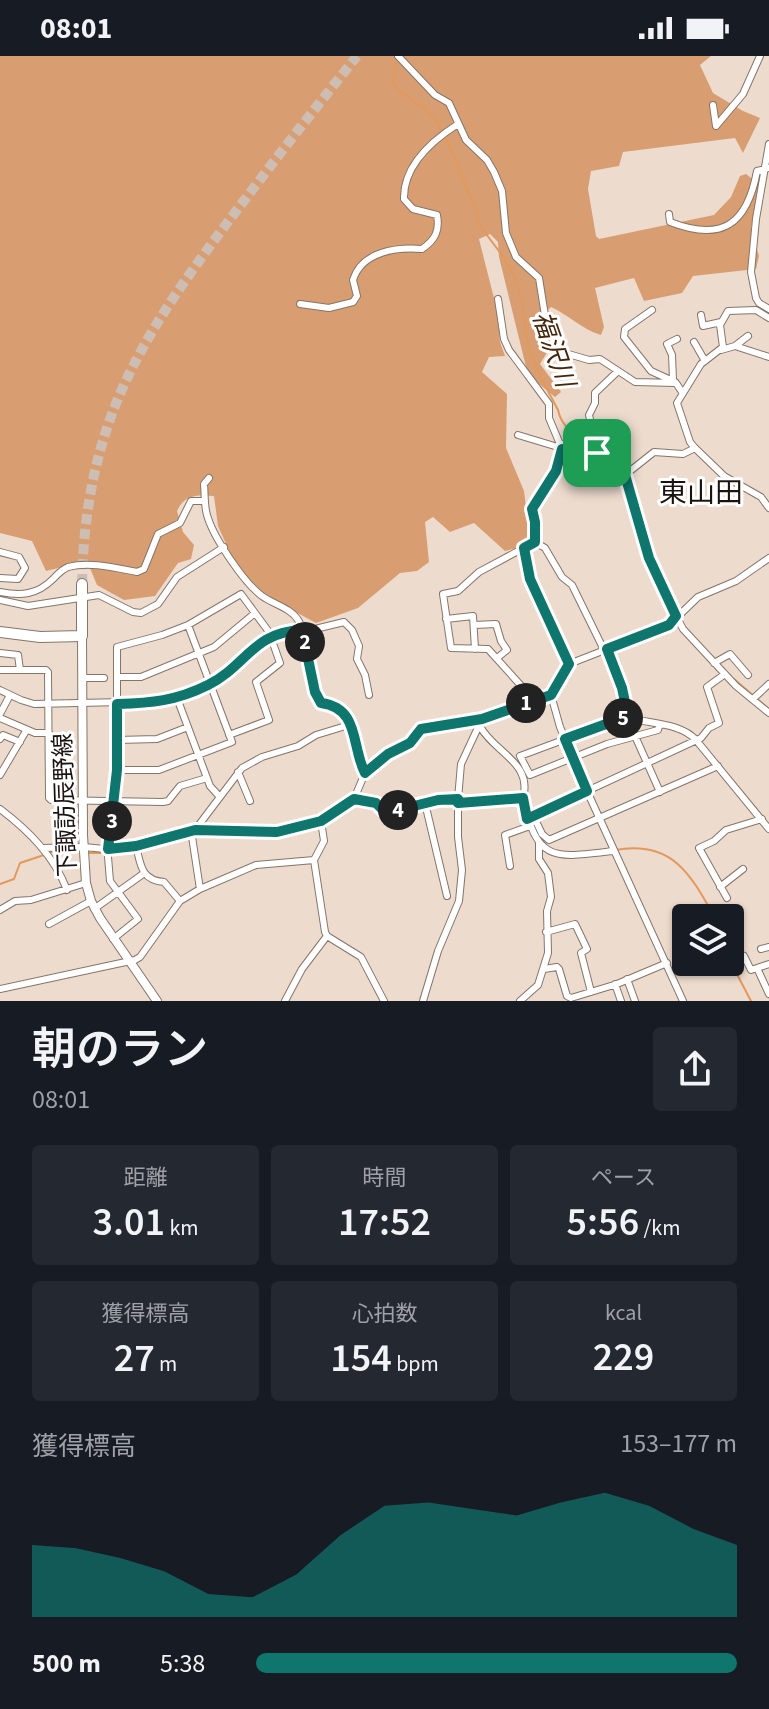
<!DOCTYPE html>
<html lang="ja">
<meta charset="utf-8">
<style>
body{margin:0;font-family:"Source Sans 3","Noto Sans JP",sans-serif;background:#242831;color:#f1f3f6;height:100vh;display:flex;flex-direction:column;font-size:30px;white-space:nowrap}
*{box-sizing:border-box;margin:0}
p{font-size:26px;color:#9ea1a6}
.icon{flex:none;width:44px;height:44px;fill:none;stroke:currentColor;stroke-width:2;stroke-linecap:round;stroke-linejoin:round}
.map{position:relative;height:945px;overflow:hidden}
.details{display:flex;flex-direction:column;background:#171b24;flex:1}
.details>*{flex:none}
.fabs{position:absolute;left:672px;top:848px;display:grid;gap:16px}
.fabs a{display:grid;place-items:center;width:72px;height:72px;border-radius:8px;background:#171b24;box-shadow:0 2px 6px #0004;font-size:40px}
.pin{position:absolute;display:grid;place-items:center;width:68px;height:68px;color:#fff;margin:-34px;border-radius:16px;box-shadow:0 4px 12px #0006}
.km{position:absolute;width:40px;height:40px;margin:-20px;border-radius:50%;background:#222;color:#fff;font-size:22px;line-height:40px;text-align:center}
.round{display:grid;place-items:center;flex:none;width:84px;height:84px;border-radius:8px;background:#242831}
.headline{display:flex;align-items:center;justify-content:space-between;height:136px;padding:0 32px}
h1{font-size:44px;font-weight:600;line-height:60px}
.metrics{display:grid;grid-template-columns:repeat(3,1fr);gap:12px;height:136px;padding:8px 32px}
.metrics div{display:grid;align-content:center;border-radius:8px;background:#242831;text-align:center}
.metrics b{font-size:40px;font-weight:600}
.metrics small{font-size:22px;font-weight:400}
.metrics p{font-size:22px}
.chart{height:224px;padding:16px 32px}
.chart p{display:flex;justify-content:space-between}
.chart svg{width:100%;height:144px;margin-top:8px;fill:#0f766e;opacity:.7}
ul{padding:0 32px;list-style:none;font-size:26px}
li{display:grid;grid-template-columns:128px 96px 1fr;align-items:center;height:60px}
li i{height:20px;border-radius:10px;background:#0f766e}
.status{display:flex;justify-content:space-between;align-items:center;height:56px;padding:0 40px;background:#171b24;direction:ltr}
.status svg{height:22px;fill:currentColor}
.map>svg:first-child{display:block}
.green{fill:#d89e71}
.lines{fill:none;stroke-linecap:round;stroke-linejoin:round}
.stream{stroke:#e3995c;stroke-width:2}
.highway-tunnel{stroke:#cdbdb2;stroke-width:10;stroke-dasharray:10 5;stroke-linecap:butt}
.minor-casing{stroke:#857569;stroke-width:8}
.major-casing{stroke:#857569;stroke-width:10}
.highway-casing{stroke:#857569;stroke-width:12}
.minor{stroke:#fff;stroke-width:6}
.major{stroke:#fff;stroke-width:8}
.highway{stroke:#fff;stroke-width:10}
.route-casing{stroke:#fff;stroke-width:16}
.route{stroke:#0f766e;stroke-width:10}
.labels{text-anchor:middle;stroke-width:6;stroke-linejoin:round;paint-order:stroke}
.street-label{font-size:24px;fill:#1a1410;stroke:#fff}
.water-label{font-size:26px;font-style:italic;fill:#45270d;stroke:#fff}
.quarter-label{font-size:28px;fill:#1a1410;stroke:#fff}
</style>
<div class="status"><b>08:01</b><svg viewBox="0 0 49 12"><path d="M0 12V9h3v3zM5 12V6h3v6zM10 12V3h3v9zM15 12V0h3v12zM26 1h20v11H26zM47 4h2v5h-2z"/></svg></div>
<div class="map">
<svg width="769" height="945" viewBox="0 0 769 945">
<rect width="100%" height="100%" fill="#eddbce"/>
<path class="green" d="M0,0H711L700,9L713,37L743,55L760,62L743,97L735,82L623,96L619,110L591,115L588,133L596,180L599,183L714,159L731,141L740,120L746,118L759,128L751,172L759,200L756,213L693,220L682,237L644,245L634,222L595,232L604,271L601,279C581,273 569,259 551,251L543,258L549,293L540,308L561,336L555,341L528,319L499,201L498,186L490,178L479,183L498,258L500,286L505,300L489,301L482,316L507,338L506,392L524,435L530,483L520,491L505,495L474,467L450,476L433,461L425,466L429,506L417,515L400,517L358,552L316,567L244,528L218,470L214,440C197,439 185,438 177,455L183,476L194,489L191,503L178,507L155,540L124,544L97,529L87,505L46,515L32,485L0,477Z"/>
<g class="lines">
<path class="stream" d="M397,1L393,26L395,31L434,61L446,82L474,149L480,170L505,203L515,223L522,245L528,290L538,316L558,354C561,370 576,382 591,389
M640,460L649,480L664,530
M667,535L675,551
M734,623L769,653
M408,691L417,682
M503,692L522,710
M525,715L528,748
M342,755L353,748L359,737
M275,778L312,770
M615,794C672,784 690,817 715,862
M50,796H79
M86,797H120L189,778
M0,828L14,823L20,807L44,799
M730,905L751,945"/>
<path class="highway-tunnel" d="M82,528C83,463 94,398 120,338C149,271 193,212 237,154C276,102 316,51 357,0"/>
<defs>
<path id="minor" d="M398,0L435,39L449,47L466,84L487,104L494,116L502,135L506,177L516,201L539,222L547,272L558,295L589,304L600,303L635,326L676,327L682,336
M713,49L716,70L743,38L760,0
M769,88L756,163L751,216L756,242L759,247L769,253
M669,158L670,166C722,186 747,169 757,115L769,112
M498,243L504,283L509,294L549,348V362L562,393L556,415L532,453L535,486
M300,248L329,252L353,246L357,240L353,224C362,195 397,191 422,193C435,184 440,175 437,159L413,153L404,143C403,110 433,84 458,68
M652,254L625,273L624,281L651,315L675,326
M701,259L703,270L721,266
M769,262L756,254L728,255L720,269L723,291L701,308L677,347L690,386L695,392L724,420L761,441L769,452
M694,286L705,305
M735,290L748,280
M721,294L735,290L769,301
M617,316L595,337V347L589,359L591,368L585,379L597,391V397L625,419L649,502L660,529L683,573L736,630L769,657
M673,324L672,299L667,288L677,283
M518,379L581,398L597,397
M625,419L654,396L683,398L695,392
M209,422L204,428C205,438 204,449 207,459C213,481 244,527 262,540C273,548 291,552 298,564C313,586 309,622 321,647C360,653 351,689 365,717
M535,486L545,492L562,521L572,529L604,594
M524,492L530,523L569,608
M0,496L19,501L25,512L18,523L0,522
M0,536C21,540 37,539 53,523C58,518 61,514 68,511C90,505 116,512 137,516L144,513L158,478L180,467L191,445H205
M0,544L28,550L99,539L133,556L141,557L158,548L177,521L224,491
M446,563L473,560L475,593
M474,569L496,568L501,585L507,594L497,602
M607,593L622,632L628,660
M0,597L18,599L20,614
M714,607L730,598L748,619
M0,614H46L48,616L49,742L51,744L163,746L168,745L180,730L207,722
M117,621H141L214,591L255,557
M82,622H104
M0,634L21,644L34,648L167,645L210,628L271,579L281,576L311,574L344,566L352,574L359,590L357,603L365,619L369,639
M551,639L560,671L587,735L683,945
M177,642L210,730L219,740
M754,642L769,628
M534,644L488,593L451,592L443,538L458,535L479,516L535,486
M0,658L10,639
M0,662L35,677H49
M480,670C493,696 533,706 523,742
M659,670L658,674L607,688L530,719L520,700L628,660L629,662C651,668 681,667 696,684L769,773
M635,680L660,736
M0,683L3,679L20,686
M117,684L157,683L188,671
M117,714H159L232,686L188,569
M238,716L250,745
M0,719L26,675
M354,743L376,747L386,757L438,744L458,743
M425,747L447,840
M458,747L523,742C537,807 554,802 613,795
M0,753C29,775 54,800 67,834
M533,759L542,778L549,784L718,710
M527,763L701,682L709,672L719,667L707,631L725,618
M321,765L324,785L314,804L325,876L327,880L361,901L384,945
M191,774L200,833
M195,774L242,712L262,701L298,690L316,679L349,669
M136,790C141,810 141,824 164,826L180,845
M42,792L84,791L115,794L191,774L268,777L321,765L354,743L365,717L388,698L407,689L421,673L482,663L551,639L569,608L669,569L698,541L736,525L769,502
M510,810L505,779L530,770
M720,831L743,813
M727,842L699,792L714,785L726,774L762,763
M94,853L143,818
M0,854L15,845L31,844L86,827
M49,868L91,845
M546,876L575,868L587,893L581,897L591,936
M113,883L138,863L110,825L107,789L117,714V591L162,579L188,569L241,538L269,576L280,607L256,626L269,664L229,679
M761,893L769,891
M744,900L751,914L757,912
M769,908L757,912L769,938
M544,913L557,911L559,913L567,940L571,942L617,928L667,907
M627,923L635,945
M615,928L621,945
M0,933L135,904L140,901L180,845L200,833L256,809L314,804
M285,945L302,913L327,880
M423,945L438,895L459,845L462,814L458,781V743L461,708L482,663
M520,945L538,929L548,897L547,855L551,841L548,817L539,803V787"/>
<path id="major" d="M82,580L83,779L86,827L91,845L100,862L157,945"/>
<path id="highway" d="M0,576L40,581L82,580V528"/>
</defs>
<use href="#minor" class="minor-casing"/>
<use href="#major" class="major-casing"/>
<use href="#highway" class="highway-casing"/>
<use href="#minor" class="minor"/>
<use href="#major" class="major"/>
<use href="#highway" class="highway"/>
</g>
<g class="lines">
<defs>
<path id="route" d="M562,393L581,398L597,397L625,419L649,502L676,560L669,569L607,593L622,632L628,660L565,683L587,735L527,763L523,742L458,747V743L438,744L386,757L376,747L354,743L321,765L277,776L195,774L136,790L108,793L117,714V648C151,647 176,645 208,629C246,610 253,576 302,574L315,636L321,647C360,652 351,690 365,717L388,698L410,687L421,673L482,663L551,639L569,608L530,523L524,492L535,486V466L532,453L556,415Z"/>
</defs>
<use href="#route" class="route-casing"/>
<use href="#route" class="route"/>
</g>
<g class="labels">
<g class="street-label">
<text transform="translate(65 749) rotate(-92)" y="8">下諏訪辰野線</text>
</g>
<g class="water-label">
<text transform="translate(554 293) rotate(71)" y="9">福沢川</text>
</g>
<g class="quarter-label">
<text x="701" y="446">東山田</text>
</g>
</g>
</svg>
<div class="fabs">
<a><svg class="icon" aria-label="layers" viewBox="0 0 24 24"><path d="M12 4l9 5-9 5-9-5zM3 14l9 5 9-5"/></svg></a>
</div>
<div class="pin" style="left:597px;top:397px;background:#1e9e55"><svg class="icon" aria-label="arrive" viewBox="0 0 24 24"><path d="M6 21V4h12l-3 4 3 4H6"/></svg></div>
<b class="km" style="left:526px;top:647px">1</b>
<b class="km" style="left:305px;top:586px">2</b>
<b class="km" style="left:112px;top:765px">3</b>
<b class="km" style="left:398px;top:754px">4</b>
<b class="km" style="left:623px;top:662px">5</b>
</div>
<section class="details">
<div class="headline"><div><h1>朝のラン</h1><p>08:01</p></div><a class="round"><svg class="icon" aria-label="share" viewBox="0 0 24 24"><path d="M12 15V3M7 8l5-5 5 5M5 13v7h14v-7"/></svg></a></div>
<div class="metrics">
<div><p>距離</p><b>3.01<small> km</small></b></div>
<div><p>時間</p><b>17:52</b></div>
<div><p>ペース</p><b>5:56<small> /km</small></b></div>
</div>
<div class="metrics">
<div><p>獲得標高</p><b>27<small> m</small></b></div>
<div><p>心拍数</p><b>154<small> bpm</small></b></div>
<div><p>kcal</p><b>229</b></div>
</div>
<div class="chart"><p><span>獲得標高</span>153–177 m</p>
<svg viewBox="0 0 160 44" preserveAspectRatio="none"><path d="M0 44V22L10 23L20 26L30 30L40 37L50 38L60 31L70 19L80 10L90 9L100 11L110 13L120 9L130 6L140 10L150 17L160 22V44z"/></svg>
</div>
<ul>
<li><b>500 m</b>5:38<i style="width:100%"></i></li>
</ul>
</section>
